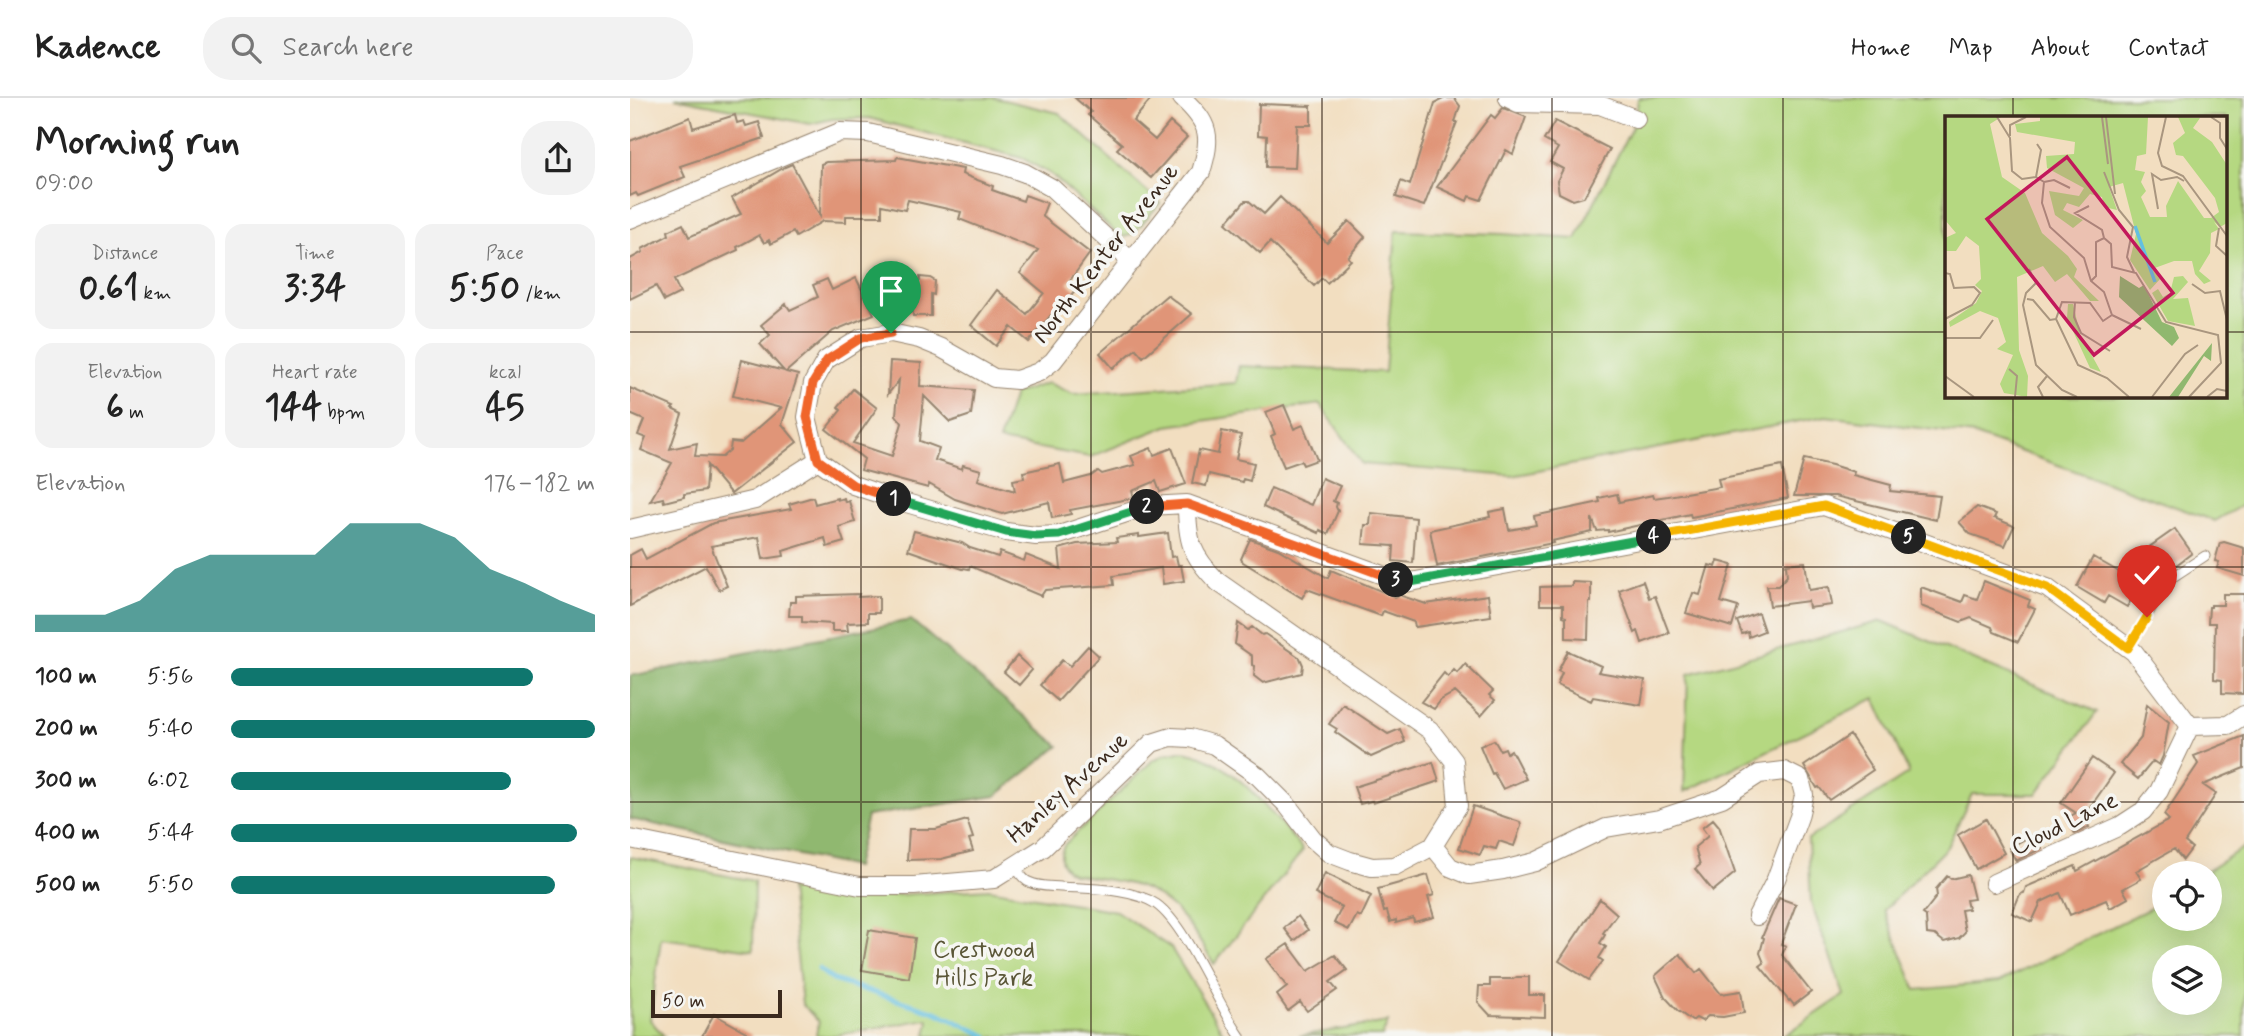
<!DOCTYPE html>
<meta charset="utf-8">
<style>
body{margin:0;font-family:Mynerve,sans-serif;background:#f2f2f2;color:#222;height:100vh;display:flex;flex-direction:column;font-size:26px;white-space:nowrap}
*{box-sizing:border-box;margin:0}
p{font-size:23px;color:#767676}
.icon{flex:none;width:38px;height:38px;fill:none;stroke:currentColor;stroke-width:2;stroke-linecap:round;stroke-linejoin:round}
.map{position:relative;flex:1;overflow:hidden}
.drawer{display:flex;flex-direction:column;background:#fff;width:630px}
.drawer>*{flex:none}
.tools{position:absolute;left:1522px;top:763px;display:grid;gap:14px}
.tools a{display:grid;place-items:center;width:70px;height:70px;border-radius:50%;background:#fff;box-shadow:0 7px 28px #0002;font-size:35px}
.scale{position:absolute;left:21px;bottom:18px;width:131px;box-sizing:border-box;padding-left:7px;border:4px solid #3b2a1e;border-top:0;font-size:19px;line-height:24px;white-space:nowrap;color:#3b2a1e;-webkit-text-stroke:5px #f6f6f2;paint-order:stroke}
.pin{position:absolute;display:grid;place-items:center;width:60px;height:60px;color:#fff;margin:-72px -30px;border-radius:50% 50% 50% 0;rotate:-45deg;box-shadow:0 0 7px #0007}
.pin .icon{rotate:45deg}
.km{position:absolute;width:35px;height:35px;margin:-18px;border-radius:50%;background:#222;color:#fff;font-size:19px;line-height:35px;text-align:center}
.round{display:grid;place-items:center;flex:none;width:74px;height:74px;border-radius:28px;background:#f2f2f2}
.head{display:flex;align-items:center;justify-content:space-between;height:119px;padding:0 35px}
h1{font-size:38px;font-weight:700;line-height:52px}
.metrics{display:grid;grid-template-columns:repeat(3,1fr);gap:10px;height:119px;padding:7px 35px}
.metrics div{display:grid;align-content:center;border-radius:18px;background:#f2f2f2;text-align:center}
.metrics b{font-size:35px;font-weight:700}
.metrics small{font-size:19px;font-weight:400}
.metrics p{font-size:19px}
.chart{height:196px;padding:14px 35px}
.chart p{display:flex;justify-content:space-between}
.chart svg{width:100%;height:126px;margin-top:7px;fill:#0f766e;opacity:.7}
ul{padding:0 35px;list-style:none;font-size:23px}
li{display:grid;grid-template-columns:112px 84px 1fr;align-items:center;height:52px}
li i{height:18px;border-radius:9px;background:#0f766e}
header{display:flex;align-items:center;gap:42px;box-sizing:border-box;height:98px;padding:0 35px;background:#fff;border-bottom:2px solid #e0e0e0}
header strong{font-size:33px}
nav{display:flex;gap:38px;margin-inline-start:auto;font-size:24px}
.search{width:490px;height:63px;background:#f2f2f2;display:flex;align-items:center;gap:18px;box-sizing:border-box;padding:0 24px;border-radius:28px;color:#767676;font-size:26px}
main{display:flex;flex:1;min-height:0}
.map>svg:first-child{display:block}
.green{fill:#b5d881;stroke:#788150;stroke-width:2;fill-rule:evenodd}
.forest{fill:#90b86f;stroke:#667146;stroke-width:2}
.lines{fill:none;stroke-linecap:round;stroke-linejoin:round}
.stream{stroke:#63bfe1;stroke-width:5}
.building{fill:#e09578}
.service-casing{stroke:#96846f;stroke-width:11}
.minor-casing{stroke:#96846f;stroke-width:20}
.service{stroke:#fff;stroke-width:9}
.minor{stroke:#fff;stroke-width:18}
.split-1-casing{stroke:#fff;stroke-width:14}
.split-2-casing{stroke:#fff;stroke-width:14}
.split-3-casing{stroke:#fff;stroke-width:14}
.split-4-casing{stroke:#fff;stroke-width:14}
.split-5-casing{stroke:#fff;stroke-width:14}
.split-6-casing{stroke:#fff;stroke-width:14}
.split-1{stroke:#f0652b;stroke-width:9}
.split-2{stroke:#22a559;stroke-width:9}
.split-3{stroke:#f0652b;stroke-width:9}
.split-4{stroke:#22a559;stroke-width:9}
.split-5{stroke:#f5b400;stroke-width:9}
.split-6{stroke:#f5b400;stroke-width:9}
.grid{fill:none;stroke:#3b2a1e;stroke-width:2;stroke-opacity:0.55}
.labels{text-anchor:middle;stroke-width:7;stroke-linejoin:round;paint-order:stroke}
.street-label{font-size:24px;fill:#3b2a1e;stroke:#f6f6f2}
.park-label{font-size:24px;fill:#5a5637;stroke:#f6f6f2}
.inset-river{fill:none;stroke:#63bfe1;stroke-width:3.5}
.inset-road{fill:none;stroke:#a9967f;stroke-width:2}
.view{fill:#c2185b;fill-opacity:0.15;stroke:#c2185b;stroke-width:3.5}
.inset-edge{fill:none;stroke:#3b2a1e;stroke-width:3.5}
</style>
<header>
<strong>Kadence</strong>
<div class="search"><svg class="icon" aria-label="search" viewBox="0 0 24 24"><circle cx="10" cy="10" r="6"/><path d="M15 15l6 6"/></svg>Search here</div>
<nav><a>Home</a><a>Map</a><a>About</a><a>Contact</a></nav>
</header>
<main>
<section class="drawer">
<div class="head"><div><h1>Morning run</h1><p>09:00</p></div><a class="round"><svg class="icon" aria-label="share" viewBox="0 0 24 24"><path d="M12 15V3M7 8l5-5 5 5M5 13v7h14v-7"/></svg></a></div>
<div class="metrics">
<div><p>Distance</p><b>0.61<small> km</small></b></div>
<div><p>Time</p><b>3:34</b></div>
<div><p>Pace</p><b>5:50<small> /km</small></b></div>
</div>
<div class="metrics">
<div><p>Elevation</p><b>6<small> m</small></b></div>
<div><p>Heart rate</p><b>144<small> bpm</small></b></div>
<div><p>kcal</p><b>45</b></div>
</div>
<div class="chart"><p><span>Elevation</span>176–182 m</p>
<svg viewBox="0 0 160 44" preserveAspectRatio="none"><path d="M0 44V38L10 38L20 38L30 33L40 22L50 17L60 17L70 17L80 17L90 6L100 6L110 6L120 11L130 22L140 27L150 33L160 38V44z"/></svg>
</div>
<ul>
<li><b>100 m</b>5:56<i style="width:83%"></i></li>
<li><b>200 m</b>5:40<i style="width:100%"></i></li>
<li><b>300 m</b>6:02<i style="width:77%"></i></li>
<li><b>400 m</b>5:44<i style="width:95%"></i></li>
<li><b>500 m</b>5:50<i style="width:89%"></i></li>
</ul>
</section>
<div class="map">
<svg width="1614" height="938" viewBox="0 0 1614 938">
<rect width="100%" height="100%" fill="#f6f6f2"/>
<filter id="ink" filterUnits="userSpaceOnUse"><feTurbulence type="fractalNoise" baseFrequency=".0143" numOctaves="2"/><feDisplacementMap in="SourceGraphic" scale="14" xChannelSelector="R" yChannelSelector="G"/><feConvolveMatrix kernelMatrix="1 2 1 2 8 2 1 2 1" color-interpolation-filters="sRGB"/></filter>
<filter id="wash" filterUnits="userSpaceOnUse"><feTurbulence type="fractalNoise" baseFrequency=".00686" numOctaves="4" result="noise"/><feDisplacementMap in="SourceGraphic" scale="28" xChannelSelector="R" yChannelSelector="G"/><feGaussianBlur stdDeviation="1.57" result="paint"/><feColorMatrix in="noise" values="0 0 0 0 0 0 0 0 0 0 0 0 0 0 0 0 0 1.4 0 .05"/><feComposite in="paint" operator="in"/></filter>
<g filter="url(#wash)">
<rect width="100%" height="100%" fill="#f2dec0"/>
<path class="green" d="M45,0H365L429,15L530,105L504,135L495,139L485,134L422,77L392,60L239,20L202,21L180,26Z
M1008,0H1614V406L1585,423L1344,337L1196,318L882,378L732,366L690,306L537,328L460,359L369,343L384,296L418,285L443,296L606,285L609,268L755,274L766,133L872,136L946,141L1006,21ZM1316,19H1595V298H1316Z
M1252,523L1467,614L1406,696H1342L1317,749L1254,812L1286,892L1369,884L1519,811L1535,800V821H1580V775H1574L1614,749V938H1154L1214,897L1181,805L1178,741L1279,675L1245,600L1054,694L1058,576ZM1535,859H1580V905H1535Z
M550,653C599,656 644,718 673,752L584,866C563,831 543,797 500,786C481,781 461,780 442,775C430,768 428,758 435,746L522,663L535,656Z
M0,759L124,783L123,852L31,840L20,922L34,938H0Z
M160,790L220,800L359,791L486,813L541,850L595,938H296L299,923L297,921L201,938H188L186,936L189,924L172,906Z
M758,924L752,938H669Z"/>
<path class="forest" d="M281,522L429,648L366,698L237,718L225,769L0,721V578Z"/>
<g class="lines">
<path class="stream" d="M189,871L203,882L306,914L357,938"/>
</g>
<g id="blocks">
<path class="building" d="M445,0H522L503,23L525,42L540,24L557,39L521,80L487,51L492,46L458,17L461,14Z
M815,0H824L830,8L825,24H827L794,108L766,99L771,83L780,87L805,5Z
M629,6L681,8V27H667L665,70L636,69L637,38L628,37Z
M873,10L896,19L883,56L876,52L851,102L839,98L837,103L807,89L861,17L865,20Z
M105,17L107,25L114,23L116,28L129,24L134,40L50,68L55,79L8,98L6,95L0,98V43L60,19L63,30Z
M925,23L980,51L954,99L943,102L929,95L927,83L933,71L920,64L928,50L914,42Z
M267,59L333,71L332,76L363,88L362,92L393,103L395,97L417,105L412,118L460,155L438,185L446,192L432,209L429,207L399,244L381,229L366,248L341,227L367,192L397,216L414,195L390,175L408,152L329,121L331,114L278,102L275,112L252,107V118H216V124L193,123L166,139L163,134L141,146L139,142L134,145L129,137L107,149L108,152L44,182L50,195L34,203L26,188L0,201V161L13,154L12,151L39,137L38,133L53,126L59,139L111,116L102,100L155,69L162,66L190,118L191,66L196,64L266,62Z
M650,99L697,145L719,123L735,139L718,159L721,162L697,185L692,180L684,188L640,144L630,155L596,125L615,103H619L634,116Z
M290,179L300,180L305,183L304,197L301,196V218H283V214L251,213L253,188H276L279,182L290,183Z
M226,180L244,216L203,233L156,274L168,277L152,326L167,344L101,396L77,367L75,393L54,396V399L34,404L33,400L20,403L42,365L11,352L16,340L8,337L14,322L0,316V290L44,309L42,311L52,316L40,351L67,345L65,358L92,359L100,352L101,344L111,345L151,310L103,298L112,262L154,273L130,246L140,237L131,227L156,206L160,212L188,199L183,187L197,181L202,192Z
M537,197L562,216L513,259L506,251L483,270L470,255Z
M260,263L291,265L290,288L344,292L341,317L320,324L294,298L290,343L309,350L305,362L332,371L333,367L351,372L348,382L385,393L383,382L394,380L393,374L430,366L434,385L461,378L468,373L472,376L505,367L501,358L521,350L524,357L542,350L556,386L530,394L526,383L502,393L504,400L440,412L441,416L422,420L419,404L372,416L325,401L299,386L298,390L231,372L234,361L196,331L211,312L208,309L223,291L247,310L223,345L262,358L272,325L266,317L269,282L258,296Z
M654,307L664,331L673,327L687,362L673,367L671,363L654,369L641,338L645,336L636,314Z
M592,333L611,337L606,361L624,365L620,383L613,381L612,384L579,376L576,388L562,385L569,352L588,356Z
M1174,361L1202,367L1224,374L1223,377L1261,387L1260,393L1310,398L1306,422L1205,398H1164Z
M1152,368L1158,400L1061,419L1060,416L978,434V432L967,433L962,420V434L922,443L923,445L807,468L800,432L860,419L859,414L875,411L879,432L906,427L904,418L970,404L969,400L987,396L989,404L1023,397L1024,400L1038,398L1090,389L1088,381Z
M692,380L710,388L703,403L707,405L706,409L708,413L698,436L690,432L689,435L633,409L641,390L681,407Z
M183,399L185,406L207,400V402L214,400L215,404L219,403L225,424L209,429L214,444L197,449L195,440L153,453L154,458L133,461L129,439L81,448L97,488L89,492L76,468L0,508V457L11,451L16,461L83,425L161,411L159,406Z
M1347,409L1366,416L1364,420L1384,428L1375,448L1340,436L1329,424Z
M741,415L786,420L783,465L763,463L764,448L733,446L735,427H740Z
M1545,431L1562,455L1524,484L1505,459Z
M284,433L332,445L340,450L368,459L370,454L394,463L396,457L431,471L429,451L447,446L487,444L486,440L509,437V439L538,435L541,459L546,458L548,467H551L554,483L533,486L531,470L483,478L484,487L415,492L411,498L340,468L339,471L334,470L333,471L278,452Z
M620,441L648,451L698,480L701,472L765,499L769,497L796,506L858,497L861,518L785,529L784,524L753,513L751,518L677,491L672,500L613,464L611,461Z
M1594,444L1614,450V478L1587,470L1589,464L1585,463L1590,445Z
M1463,459L1510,486L1497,509L1478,498L1474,505L1447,489Z
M1088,463L1102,467L1091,504L1108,509L1102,529L1056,515L1063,495L1070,497L1079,467L1086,469Z
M1175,464L1179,492L1199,489L1202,507L1179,510L1178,503L1140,508L1137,488H1148L1157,478L1156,466Z
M1013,483L1019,500L1025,498L1039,535L1012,545L1008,533L1005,535L989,492Z
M1354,483L1400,502L1398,508L1405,511L1388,544L1364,534L1362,529L1341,520L1331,524L1291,508V489L1332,504L1335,497L1347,501Z
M942,484L961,485V504H959L958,541L936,540V519L933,518V507H910V489L942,488Z
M229,496L228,499L249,498V515H238V524L217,525L218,533H202V526L172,524V518H159L160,504H166V498Z
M1593,496H1614L1613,596L1592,595V582L1584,581L1585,525H1578L1579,509H1581V507H1593Z
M1128,515L1134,533L1119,539L1118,534L1112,536L1107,523Z
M608,525L618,532L622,529L632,537L635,536L670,560L673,567L672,575L633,585L624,578L625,568L622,567V558L605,546Z
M458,548L469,558L428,603L410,587L432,562L440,568Z
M938,553L971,568L968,574L1015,582L1011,607L963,599L961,603L927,587L932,575L928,573Z
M387,558L402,572L389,587L374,574Z
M835,566L863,593L859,597L865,602L851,618L825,594L811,602L804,611L791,604L814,575L818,579L824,572L827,575Z
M713,606L758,636L770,631L775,644L741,659L705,634L707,631L699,626Z
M1517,606L1539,624L1533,658L1529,667L1523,663L1508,681L1490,666L1511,640Z
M1220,637L1243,672L1199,702L1189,689L1187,690L1174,668Z
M1614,638V670L1573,687L1586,696L1555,744L1562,750L1553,762L1544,751L1506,773L1511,781L1493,791L1498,800L1480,810L1476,802L1440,817L1430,795L1411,804L1402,824L1382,815L1390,796L1394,795L1396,789L1445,768L1447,773L1539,722L1534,717L1568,666L1564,658Z
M864,642L870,652L875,650L877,655L881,652L896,681L873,691L864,675L862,676L850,648Z
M1462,660L1484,675L1454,718L1459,729L1445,736L1437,720L1446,715L1431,705Z
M803,664L809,683L743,705L742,703L730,706L724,689Z
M843,708L890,724L891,728L884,748L869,743L866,751L854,748L850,757L829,750Z
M1083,721L1089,728L1105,775L1083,793L1065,771L1070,767L1065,749L1078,738L1072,730Z
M1356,721L1374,755L1346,771L1328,737Z
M337,722L343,740L339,741L343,753L311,761L277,762L279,731H306Z
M1404,736L1412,750L1386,763L1379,750Z
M695,775L741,798L731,819L727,817L719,832L704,825L712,809L685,796Z
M798,777L804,797L798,799L804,819L784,824L783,820L766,825V822L760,824L757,813L754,814L748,791Z
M1338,777L1344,801L1336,802L1338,811L1331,812L1335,834L1329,840L1314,844L1305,837L1297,836L1296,818L1293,816L1307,798L1306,791L1317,778L1321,781Z
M1149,800L1166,806L1151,846L1156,848L1152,857L1181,894L1164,907L1160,902L1159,903L1130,868L1134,865L1130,855L1134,840L1132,839Z
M970,801L987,816L973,835L975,837L970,845L976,849L969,860L973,863L959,882L929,863Z
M668,818L678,832L664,843L654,830Z
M239,832L285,840L279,880L232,872Z
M658,846L678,873L705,857L717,872L700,884L707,892L677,913L670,904L658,913L647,897L657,889L636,861Z
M1050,856L1066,875L1071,871L1091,896L1111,893L1114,915L1093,919L1078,918L1072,923L1066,920L1062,923L1048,913L1035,899L1025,878Z
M887,879H899V897H915V919L860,917L848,904L849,888H860V881H883Z
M84,916L123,938H72Z"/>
</g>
</g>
<g filter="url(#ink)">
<use href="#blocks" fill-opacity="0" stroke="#96846f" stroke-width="2"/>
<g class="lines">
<defs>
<path id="service" d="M1498,550L1529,497L1543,479L1575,458
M385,769C389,774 393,782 399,784C409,789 421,788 431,789C459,791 502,790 526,806C557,828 586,904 610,938"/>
<path id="minor" d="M552,0C580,26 582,38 571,74L423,263L409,274L387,282L364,280L311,250L289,241L261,235L231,240L196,262L183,285L177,319L188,362L223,387L273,404L376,434L406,438L429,437L518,408L557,406L775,485L1194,408L1417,490L1504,554L1560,628L1598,627L1614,617
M878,0L888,5L970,7L1006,21
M0,121L210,34L238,35L372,67L395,75L422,90L502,164
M0,431L125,402L188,362
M0,741L230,788H284L364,781L413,750L522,645L541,639L560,640L584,647L628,678L657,707L683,741L699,755L720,763L742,769L765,768L803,748L828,708L824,663L800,632L588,484C561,457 557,443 557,406
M803,748L820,769L839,777L873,772L905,764L976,730L1029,721L1092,700L1129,676L1154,673L1170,681L1174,697L1169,719L1146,781L1127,818
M1364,785L1490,728L1513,713L1529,693L1560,628"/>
</defs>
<use href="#service" class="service-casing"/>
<use href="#minor" class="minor-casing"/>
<use href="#service" class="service"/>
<use href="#minor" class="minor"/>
</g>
</g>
<g class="lines" filter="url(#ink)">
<defs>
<path id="split-1" d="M261,235L231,240L197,262L183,285L177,319L188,362L223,387L264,401"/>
<path id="split-2" d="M264,401L376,434L406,438L429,437L517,409"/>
<path id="split-3" d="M517,409L557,406L766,482"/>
<path id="split-4" d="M766,482L775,485L1024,439"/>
<path id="split-5" d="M1024,439L1194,408L1279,439"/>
<path id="split-6" d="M1279,439L1417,490L1498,550L1517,519"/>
</defs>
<use href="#split-1" class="split-1-casing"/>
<use href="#split-2" class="split-2-casing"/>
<use href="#split-3" class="split-3-casing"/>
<use href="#split-4" class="split-4-casing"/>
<use href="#split-5" class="split-5-casing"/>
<use href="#split-6" class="split-6-casing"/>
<use href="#split-1" class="split-1"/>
<use href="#split-2" class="split-2"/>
<use href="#split-3" class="split-3"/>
<use href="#split-4" class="split-4"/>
<use href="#split-5" class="split-5"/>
<use href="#split-6" class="split-6"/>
</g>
<path class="grid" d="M231,0V938M461,0V938M692,0V938M922,0V938M1153,0V938M1383,0V19M0,234H1316M1595,234H1614M1383,298V938M0,469H1614M0,704H1614"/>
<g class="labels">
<g class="street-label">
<text transform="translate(475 155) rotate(-52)" y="8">North Kenter Avenue</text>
<text transform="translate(437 689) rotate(-42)" y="8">Hanley Avenue</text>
<text transform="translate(1434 725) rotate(-26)" y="8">Cloud Lane</text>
</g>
<g class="park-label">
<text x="354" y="859">Crestwood<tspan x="354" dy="28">Hills Park</tspan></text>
</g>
</g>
<g transform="translate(1315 18)">
<rect width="282" height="282" fill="#f2dec0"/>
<path d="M0,1H56L45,8L57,61L80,77L97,117L123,140L132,153L129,161L154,185H145L122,158L110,166L98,150L72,161L74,234L83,260L82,281L59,277L55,268L68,239L52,233L61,226L53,202L35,195L5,211L4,206L31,187L37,175L30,169L36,163L34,130L21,120L11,135H0V122L11,117L0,104ZM95,1H203L201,38L192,40L190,54L200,56L196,66L201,75L196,81L205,101H222L221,90L233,65L259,102H266L274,96L270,82L238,40L231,39L228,27L240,17L233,1L255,2L248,12L267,26L282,49V107L275,111L269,106L274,113L266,117L265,137L254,155L266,165L259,168L250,158L247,145H229L207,153L216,162L205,174L185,144L191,118L178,67L164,71L172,94L159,91L157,81L145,78L134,91L122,87L118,94L138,104L128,112L110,99L104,75L134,80L139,72L102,52L101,40L129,38L130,26L72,16L70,8L95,5ZM238,160L243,166L228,183L243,182L250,210L223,205L207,177L213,173L218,181L225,177L229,161ZM123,188H128L135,218L156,256L145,252L122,202Z" fill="#b5d881"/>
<path d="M175,160L194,172L199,169L217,206L229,211L234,222L227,230L174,181ZM267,227L266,245L259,240L233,281H224Z" fill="#90b86f"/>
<path class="inset-river" d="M190,110L210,166"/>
<path class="inset-road" d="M52,1L65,22L67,55L77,63L91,61L99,66L97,87L105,111L139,142L146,165L159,176L167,199M157,1L163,48M161,1L170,78M221,1L213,37L217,50L238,60L282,120M266,1L275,7V22L282,33M65,20V9L81,1M159,56L174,94L188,111L182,141L189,156M91,61L96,34L92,28M99,66L109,64L125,72M144,90L130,97L157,114L159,122M213,93L207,58L216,64L232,61L239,65M274,112L271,130L282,140M84,153L91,167L81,177L78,189L91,249L117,274L132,281M0,157L5,158L9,172L29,171L35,177L27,189L0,203M146,165L151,160V126L159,122L166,128L167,151L191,157L221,206L273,219L276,247L244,281M247,168L260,177L275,175L282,204M82,183L88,184L105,204L111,203M130,186L129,201L136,217L165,235M167,199L158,205L145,187L117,186L111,203L133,249L162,262L184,281M167,199L196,213M0,222H35L48,204M64,253L72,260L70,281M0,260L29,281M98,281L93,271L102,260M207,281L240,238L253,229M262,281L272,273L282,275"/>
<path class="view" d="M122,41L228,177L149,239L42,103Z"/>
<rect width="282" height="282" class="inset-edge"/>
</g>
</svg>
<div class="tools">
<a><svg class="icon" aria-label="locate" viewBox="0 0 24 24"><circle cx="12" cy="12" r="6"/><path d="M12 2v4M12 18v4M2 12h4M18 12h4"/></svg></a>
<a><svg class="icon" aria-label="layers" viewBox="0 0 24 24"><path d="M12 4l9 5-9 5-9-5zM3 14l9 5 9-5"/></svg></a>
</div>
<div class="scale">50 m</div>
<div class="pin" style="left:261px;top:235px;background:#1e9e55"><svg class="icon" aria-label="arrive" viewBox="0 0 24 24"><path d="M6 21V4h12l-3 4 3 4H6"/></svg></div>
<div class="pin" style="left:1517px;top:519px;background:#d93025"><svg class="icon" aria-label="check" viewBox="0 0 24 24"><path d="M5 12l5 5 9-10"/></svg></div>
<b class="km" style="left:264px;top:401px">1</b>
<b class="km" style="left:517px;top:409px">2</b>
<b class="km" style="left:766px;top:482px">3</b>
<b class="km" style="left:1024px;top:439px">4</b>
<b class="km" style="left:1279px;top:439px">5</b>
</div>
</main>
